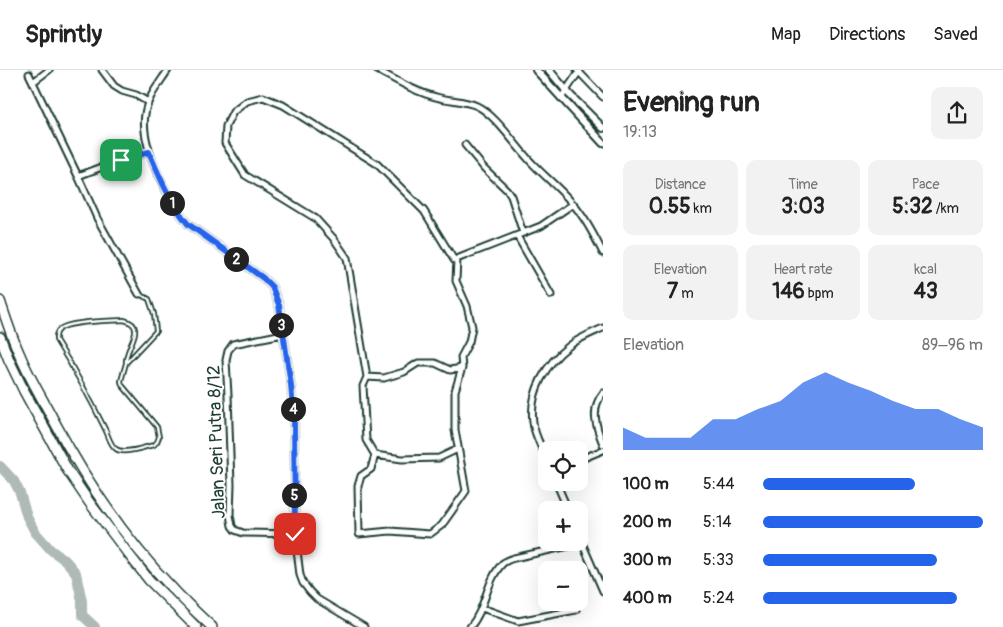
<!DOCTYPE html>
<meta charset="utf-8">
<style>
body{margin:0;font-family:Pangolin,sans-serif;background:#f2f2f2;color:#222;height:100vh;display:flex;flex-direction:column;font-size:19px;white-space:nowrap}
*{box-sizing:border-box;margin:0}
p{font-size:16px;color:#767676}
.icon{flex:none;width:28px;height:28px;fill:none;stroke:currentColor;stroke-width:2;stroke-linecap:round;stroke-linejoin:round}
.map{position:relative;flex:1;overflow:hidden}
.details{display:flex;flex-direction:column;background:#fff;width:400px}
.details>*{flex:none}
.buttons{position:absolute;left:538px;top:371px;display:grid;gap:10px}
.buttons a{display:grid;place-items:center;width:50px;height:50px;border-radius:10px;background:#fff;box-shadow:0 5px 20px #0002;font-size:25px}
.pin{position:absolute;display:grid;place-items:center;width:42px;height:42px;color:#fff;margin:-21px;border-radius:10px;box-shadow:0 2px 8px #0006}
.km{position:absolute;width:25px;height:25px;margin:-12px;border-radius:50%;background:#222;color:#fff;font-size:14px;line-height:25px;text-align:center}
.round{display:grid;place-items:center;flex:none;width:52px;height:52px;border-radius:10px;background:#f2f2f2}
.overview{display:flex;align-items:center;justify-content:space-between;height:85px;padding:0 20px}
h1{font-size:28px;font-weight:800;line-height:38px}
.metrics{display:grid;grid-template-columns:repeat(3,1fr);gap:8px;height:85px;padding:5px 20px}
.metrics div{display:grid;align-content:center;border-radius:10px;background:#f2f2f2;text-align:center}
.metrics b{font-size:21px;font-weight:800}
.metrics small{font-size:14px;font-weight:400}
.metrics p{font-size:14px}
.chart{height:140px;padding:10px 20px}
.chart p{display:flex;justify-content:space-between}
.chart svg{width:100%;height:90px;margin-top:5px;fill:#2563eb;opacity:.7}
ul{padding:0 20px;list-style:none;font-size:16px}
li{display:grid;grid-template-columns:80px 60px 1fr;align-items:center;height:38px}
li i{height:12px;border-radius:6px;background:#2563eb}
header{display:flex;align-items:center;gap:30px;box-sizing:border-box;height:70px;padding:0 25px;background:#fff;border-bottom:1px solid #e0e0e0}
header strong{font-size:24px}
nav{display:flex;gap:28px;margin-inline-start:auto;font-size:18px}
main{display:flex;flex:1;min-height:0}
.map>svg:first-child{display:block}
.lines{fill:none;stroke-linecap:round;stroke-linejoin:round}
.river{stroke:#afbab7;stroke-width:10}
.service-casing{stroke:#1f3d34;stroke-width:6}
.minor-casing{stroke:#1f3d34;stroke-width:9}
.tertiary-casing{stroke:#1f3d34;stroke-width:10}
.motorway-casing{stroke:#1f3d34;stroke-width:12}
.service{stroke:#fff;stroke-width:2.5}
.minor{stroke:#fff;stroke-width:5}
.tertiary{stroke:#fff;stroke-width:6}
.motorway{stroke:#fff;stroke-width:9}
.route-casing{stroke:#fff;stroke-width:10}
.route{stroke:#2563eb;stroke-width:6}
.labels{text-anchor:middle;stroke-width:4;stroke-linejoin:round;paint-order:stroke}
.street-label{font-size:18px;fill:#1f3d34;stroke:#fff}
</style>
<header>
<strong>Sprintly</strong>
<nav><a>Map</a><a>Directions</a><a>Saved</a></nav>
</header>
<main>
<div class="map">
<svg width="603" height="557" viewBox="0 0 603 557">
<rect width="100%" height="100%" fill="#fff"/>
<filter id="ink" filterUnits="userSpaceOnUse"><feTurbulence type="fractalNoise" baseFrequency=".02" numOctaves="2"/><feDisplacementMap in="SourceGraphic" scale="10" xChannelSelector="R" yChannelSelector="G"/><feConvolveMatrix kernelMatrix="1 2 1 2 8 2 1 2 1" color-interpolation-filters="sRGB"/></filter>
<g filter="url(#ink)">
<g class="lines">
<path class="river" d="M0,396L14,411L20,423L27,447L35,462L51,480L66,491L76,503L82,531V545L95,557"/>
<defs>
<path id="service" d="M126,293C124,278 149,256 124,250C111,251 68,251 60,259C56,262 56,265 56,270C74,299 90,328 105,359C108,364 110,375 116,379C124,385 144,377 154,375L157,372L159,367L157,357L122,315L121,311L126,293L156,261L154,244L149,229L139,224"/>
<path id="minor" d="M102,0L114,16L122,21L136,25L148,32
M168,0C159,14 147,28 145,44C140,76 168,130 188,154L263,208L272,217L279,235L291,315L294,351L295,464L300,505L303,513L310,522L317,529L364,557
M377,0C396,10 415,22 436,27C449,31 464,30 477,36C496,45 517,78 532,93C547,109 568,125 580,143C589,155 596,169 603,183
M577,0L603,27
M29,4L78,106L97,148L139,224
M33,12L49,0
M561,28L580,0
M465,75L484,98L507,120L511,126L523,163
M78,106L121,90L149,82
M517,166L551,225
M283,264L233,274L228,281L226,290L228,325L231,415L230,445L232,456L235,460L243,463L295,464
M367,307L384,308L404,302L418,293H435L450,300L462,298
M603,323C590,339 596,357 603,374
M458,379L439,388L402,389L375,385L366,370L363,316L367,307L347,188L334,169L315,148L245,105L225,73L226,56L233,42L247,31L263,27L283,35L377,94L424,141L454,190L541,156L573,134
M375,385L371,399L361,406L358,416L359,464L390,461L430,464L442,455L466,421L455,360V321L462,298L461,287L469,272L472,257L467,236L456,211L457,189
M546,388C542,377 534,365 533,352C529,323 546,293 569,276C579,268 592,263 603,258
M579,390L603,380
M556,412L568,440
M579,466L603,521
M482,538L518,551L576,540
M470,557C486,539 486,510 503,493C506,491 510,489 514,488L582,473"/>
<path id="tertiary" d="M536,0L603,73
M549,0L570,25L603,58"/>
<path id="motorway" d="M0,231C6,249 12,268 20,285C29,307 42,328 53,349C86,411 125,470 174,520C186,533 199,545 212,557
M0,267L9,290L24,321L68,401L89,432L126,481L149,510L196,557"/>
</defs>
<use href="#service" class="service-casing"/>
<use href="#minor" class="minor-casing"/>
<use href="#tertiary" class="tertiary-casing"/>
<use href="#motorway" class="motorway-casing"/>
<use href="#service" class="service"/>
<use href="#minor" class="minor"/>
<use href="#tertiary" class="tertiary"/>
<use href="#motorway" class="motorway"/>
</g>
</g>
<g class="lines" filter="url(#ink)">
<defs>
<path id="route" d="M121,90L149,82C160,108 170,132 188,154L263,208L272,217L279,235L291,315L294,351L295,464"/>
</defs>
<use href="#route" class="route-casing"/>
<use href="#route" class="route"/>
</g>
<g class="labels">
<g class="street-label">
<text transform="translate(216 372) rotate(-92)" y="6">Jalan Seri Putra 8/12</text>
</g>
</g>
</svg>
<div class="buttons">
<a><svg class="icon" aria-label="locate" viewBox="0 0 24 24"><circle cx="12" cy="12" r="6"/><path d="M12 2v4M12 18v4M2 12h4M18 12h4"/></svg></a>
<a>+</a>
<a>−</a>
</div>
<div class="pin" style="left:121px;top:90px;background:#1e9e55"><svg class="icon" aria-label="arrive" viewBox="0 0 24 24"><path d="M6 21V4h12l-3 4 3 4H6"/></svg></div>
<div class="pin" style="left:295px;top:464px;background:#d93025"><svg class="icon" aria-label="check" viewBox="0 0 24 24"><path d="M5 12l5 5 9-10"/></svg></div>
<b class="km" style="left:172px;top:133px">1</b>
<b class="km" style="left:236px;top:189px">2</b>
<b class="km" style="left:281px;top:255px">3</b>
<b class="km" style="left:293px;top:339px">4</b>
<b class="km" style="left:294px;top:425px">5</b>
</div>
<section class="details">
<div class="overview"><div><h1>Evening run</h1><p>19:13</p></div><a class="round"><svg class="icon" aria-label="share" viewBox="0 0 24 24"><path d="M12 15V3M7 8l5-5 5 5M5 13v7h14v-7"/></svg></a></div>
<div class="metrics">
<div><p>Distance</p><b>0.55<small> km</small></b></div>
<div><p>Time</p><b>3:03</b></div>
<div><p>Pace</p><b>5:32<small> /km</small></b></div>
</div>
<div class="metrics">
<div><p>Elevation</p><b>7<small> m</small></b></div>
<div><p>Heart rate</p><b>146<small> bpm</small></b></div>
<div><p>kcal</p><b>43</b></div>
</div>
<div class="chart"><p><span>Elevation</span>89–96 m</p>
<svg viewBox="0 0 160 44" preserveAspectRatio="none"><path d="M0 44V33L10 38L20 38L30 38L40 29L50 29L60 24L70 20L80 11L90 6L100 11L110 15L120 20L130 24L140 24L150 29L160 33V44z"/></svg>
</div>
<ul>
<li><b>100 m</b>5:44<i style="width:69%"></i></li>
<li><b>200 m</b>5:14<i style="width:100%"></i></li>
<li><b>300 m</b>5:33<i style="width:79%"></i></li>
<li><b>400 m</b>5:24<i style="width:88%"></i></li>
</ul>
</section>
</main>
